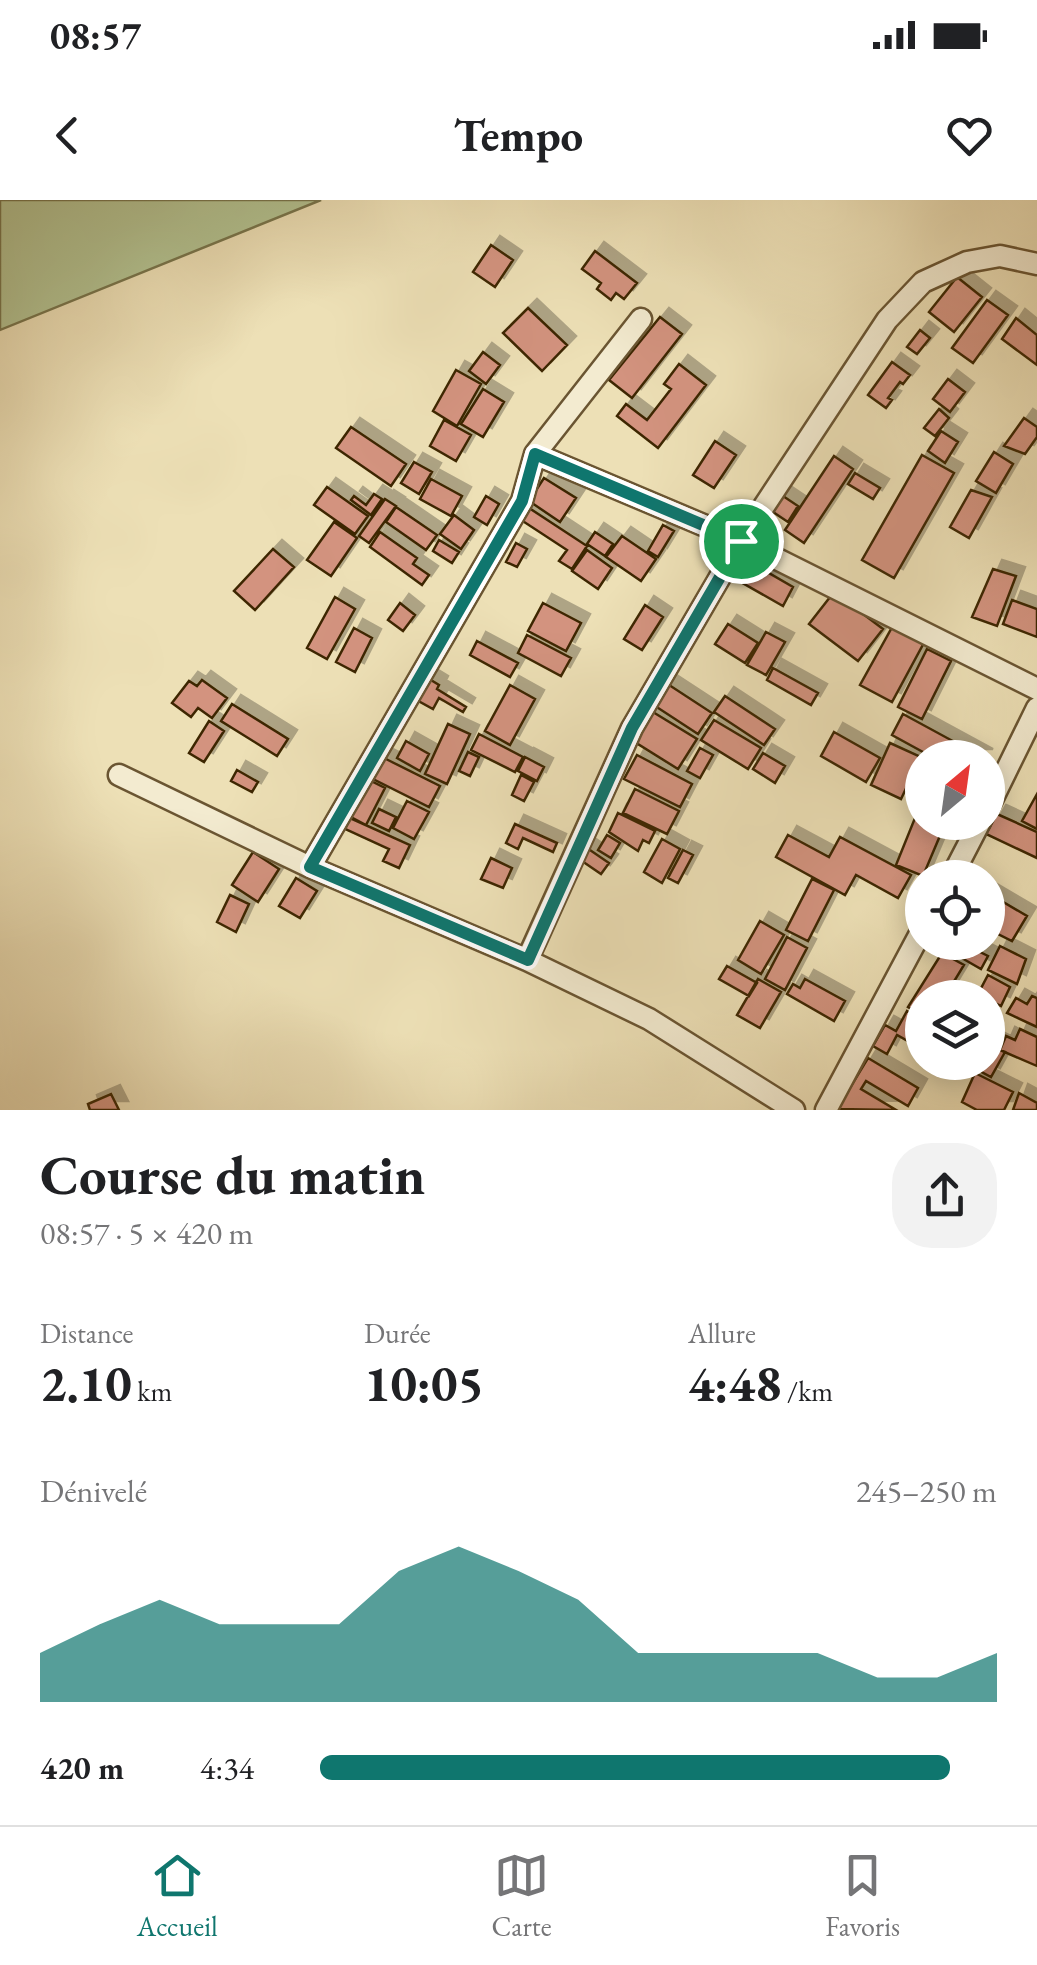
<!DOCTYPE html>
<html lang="fr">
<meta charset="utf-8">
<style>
body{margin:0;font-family:"EB Garamond",serif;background:#f2f2f2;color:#202124;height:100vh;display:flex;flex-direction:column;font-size:38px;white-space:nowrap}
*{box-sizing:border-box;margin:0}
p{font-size:32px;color:#757577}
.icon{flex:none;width:55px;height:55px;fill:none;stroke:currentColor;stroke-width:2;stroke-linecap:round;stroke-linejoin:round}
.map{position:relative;height:910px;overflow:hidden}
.drawer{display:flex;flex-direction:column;background:#fff;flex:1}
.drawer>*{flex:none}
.needle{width:65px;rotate:29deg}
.fabs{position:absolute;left:905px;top:540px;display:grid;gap:20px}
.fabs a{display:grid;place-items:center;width:100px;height:100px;border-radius:50%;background:#fff;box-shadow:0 5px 25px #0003;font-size:50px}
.pin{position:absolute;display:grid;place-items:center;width:85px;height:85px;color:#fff;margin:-42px;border:5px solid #fff;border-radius:50%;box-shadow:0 2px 10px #0007}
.round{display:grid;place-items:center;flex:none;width:105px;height:105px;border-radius:40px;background:#f2f2f2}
.overview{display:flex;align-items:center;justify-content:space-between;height:170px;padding:0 40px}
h1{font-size:55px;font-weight:700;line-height:75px}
.metrics{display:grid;grid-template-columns:repeat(3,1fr);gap:15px;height:170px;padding:10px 40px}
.metrics div{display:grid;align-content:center}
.metrics b{font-size:50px;font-weight:700}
.metrics small{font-size:28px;font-weight:400}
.metrics p{font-size:28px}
.chart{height:280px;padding:20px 40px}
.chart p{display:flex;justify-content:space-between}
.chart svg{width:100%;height:180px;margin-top:10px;fill:#0f766e;opacity:.7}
ul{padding:0 40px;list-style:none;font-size:32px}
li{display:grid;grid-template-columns:160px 120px 1fr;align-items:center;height:75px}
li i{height:25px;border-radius:12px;background:#0f766e}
.status{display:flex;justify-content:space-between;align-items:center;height:70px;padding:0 50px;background:#fff;direction:ltr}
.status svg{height:28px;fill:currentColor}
header{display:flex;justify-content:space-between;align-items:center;height:130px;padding:0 40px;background:#fff;font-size:45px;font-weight:700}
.tabs{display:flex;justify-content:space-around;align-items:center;height:140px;border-top:2px solid #e0e0e0;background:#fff;font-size:28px;color:#757577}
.tabs a{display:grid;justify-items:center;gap:5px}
.tabs .selected{color:#0f766e}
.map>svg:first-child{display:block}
.green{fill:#b3c392;stroke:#78754c;stroke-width:2.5}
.building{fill:#d3937f;stroke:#3e2706;stroke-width:2.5;filter:url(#shadow)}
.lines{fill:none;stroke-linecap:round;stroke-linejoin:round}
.street-casing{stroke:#6a5532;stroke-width:25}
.street{stroke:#f3ebd0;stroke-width:20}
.route-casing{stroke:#fff;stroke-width:20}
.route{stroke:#0f766e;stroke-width:12}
</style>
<div class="status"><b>08:57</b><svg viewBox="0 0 49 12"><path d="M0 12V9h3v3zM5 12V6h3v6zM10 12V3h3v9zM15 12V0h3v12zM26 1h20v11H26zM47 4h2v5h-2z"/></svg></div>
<header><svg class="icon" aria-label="back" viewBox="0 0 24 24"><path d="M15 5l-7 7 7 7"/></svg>Tempo<svg class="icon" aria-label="heart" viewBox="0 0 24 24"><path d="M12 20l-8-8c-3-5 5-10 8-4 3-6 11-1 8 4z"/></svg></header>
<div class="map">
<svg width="1037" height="910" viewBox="0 0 1037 910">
<defs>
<filter id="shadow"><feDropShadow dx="9" dy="-9" stdDeviation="0" flood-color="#0004"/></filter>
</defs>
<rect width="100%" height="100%" fill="#ede0b6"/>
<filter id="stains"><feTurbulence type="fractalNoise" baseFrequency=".002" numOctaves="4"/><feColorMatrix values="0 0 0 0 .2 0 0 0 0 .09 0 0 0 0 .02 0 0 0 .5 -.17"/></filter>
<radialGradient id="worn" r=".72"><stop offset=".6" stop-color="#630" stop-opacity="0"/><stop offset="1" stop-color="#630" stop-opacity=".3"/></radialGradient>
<path class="green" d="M0,0H321L0,130Z"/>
<path class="building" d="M491,45L513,60L495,87L473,72Z
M595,51L637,83L624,99L616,93L611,100L597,89L601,83L582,69Z
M957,77L982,97L954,132L929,112Z
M987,100L1008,115L973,163L952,148Z
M528,108L567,145L542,171L503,133Z
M660,117L682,134L632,198L609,180Z
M1016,118L1037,135V165L1002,139Z
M920,130L930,138L917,154L907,147Z
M483,152L500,165L486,184L469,171Z
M892,162L910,175L903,184L900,182L888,198L892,200L886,208L868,195Z
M679,164L706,185L658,248L617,216L626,204L647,220L671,189L664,184Z
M456,170L481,184L457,226L433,211Z
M948,179L965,192L950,212L933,199Z
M483,189L504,202L483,237L461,224Z
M939,209L949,218L935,236L924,228Z
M1024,218L1037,227V237L1025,254L1004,246Z
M444,220L471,235L456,261L430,246Z
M351,227L406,264L391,286L336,248Z
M941,231L958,242L945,263L928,251Z
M715,241L736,255L714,288L693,275Z
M994,252L1013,264L996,293L976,281Z
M922,255L954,273L894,378L862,360Z
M834,256L853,269L804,343L785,330Z
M414,262L432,272L419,294L401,283Z
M855,273L880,288L873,299L848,284Z
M544,278L576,298L560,322L529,301Z
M431,279L462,296L451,316L420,299Z
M327,287L368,316L355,334L314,305Z
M971,290L992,297L969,338L950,327Z
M374,294L382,299L371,315L351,300L354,296L366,305Z
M780,294L798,306L788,322L770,310Z
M486,296L499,304L487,325L474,317Z
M385,299L396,306L369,343L359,336Z
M523,304L587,346L572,369L559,361L567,350L515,316Z
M396,307L437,335L426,350L386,322Z
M454,315L474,330L461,349L440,334Z
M334,322L357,338L331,376L307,360Z
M663,325L674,331L658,357L648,351Z
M380,332L417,358L413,364L429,375L422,385L370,347Z
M595,332L613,344L605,356L587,344Z
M622,336L656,359L641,381L606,357Z
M439,340L459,352L452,363L433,351Z
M516,343L527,349L517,367L506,362Z
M273,349L294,367L255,410L234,391Z
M587,350L612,368L598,389L572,371Z
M743,358L793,387L783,406L732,377Z
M993,369L1016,376L997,426L972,417Z
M834,392L883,429L858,461L809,424Z
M335,397L355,409L327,459L307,448Z
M1012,400L1037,409V437L1003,424Z
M400,403L415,415L403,431L388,420Z
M543,403L581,423L566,451L528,431Z
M645,405L663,417L642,450L624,439Z
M895,422L926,439L892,502L860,485Z
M728,424L758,443L745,463L715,444Z
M354,428L372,438L355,472L336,462Z
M766,432L785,442L766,475L747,465Z
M527,435L571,458L561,476L518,453Z
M477,441L518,463L510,477L470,455Z
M927,449L951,461L922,519L898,507Z
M773,468L818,493L811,505L767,480Z
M426,477L439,485L437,489L466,507L463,512L439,498L433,509L413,498Z
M202,480L227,498L212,518L198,508L191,517L172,503L189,481L197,486Z
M663,481L712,513L698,534L649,502Z
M510,485L535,499L510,545L485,531Z
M725,496L775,529L764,545L714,512Z
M232,504L288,539L277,556L221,521Z
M648,509L697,539L678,569L630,539Z
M903,514L984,558H934L892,535Z
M714,520L761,548L748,569L701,540Z
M209,521L224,531L204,562L189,553Z
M448,524L470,534L447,584L425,574Z
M834,532L880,558L866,582L821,556Z
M479,534L523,557L515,572L471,550Z
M406,541L429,554L420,571L397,558Z
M890,543L921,557L901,599L871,585Z
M700,548L713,555L700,578L687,571Z
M468,552L479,557L470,576L459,571Z
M763,553L785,566L775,583L753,569Z
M378,555L440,586L429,607L367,576Z
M637,555L692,584L680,607L624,579Z
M525,557L544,567L537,581L518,571Z
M237,570L258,582L252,592L231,581Z
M521,575L534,582L524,601L512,595Z
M367,579L385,588L366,625L349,616Z
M635,589L679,611L667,634L623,613Z
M1037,594V629L1022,621Z
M407,601L429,612L414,639L393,628Z
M379,609L396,617L389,631L372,623Z
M618,613L655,631L649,643L643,640L638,651L609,632Z
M917,613L922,615V622H939L952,628L949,634L942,631L923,676L896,665Z
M997,614L1037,632V658L986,634Z
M350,618L410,645L399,668L383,661L389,649L345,629Z
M515,624L557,643L553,652L523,638L518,649L506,643Z
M607,635L620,643L611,658L598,650Z
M788,635L829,657L840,637L911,675L898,698L856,675L845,695L776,657Z
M662,639L680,649L662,683L644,672Z
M587,648L609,663L601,674L579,659Z
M683,650L693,655L678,683L668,678Z
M253,652L279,669L258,702L232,685Z
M491,658L512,668L503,688L481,679Z
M296,678L317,691L300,718L279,706Z
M812,679L834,690L808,741L786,730Z
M988,693L1027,716L1012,741L988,729Z
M230,695L249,704L236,732L217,722Z
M760,721L784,735L761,774L738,760Z
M787,737L807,748L785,790L765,779Z
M964,744L988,756L981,769L960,757Z
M1000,746L1026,759L1017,784L988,770Z
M942,753L964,765L944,798H922V815L908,807Z
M727,766L757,783L749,796L719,779Z
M988,775L1010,787L1001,806L978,794Z
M758,779L781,792L760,828L737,815Z
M805,779L845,801L834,821L787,794L793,784L800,788Z
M1032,796L1037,798V827L1007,813L1016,798L1027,804Z
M907,811L922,820V849L897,835L887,854L873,846L885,825L896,831Z
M1020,829L1037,837V866L1000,850L1006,836L1015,840Z
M990,839L1002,845L1000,850L1005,852L991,877L976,869L979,862H988Z
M868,858L918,888L908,906L866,881L861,889L896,910L837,909Z
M975,873L1013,892L1004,910H977L962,902Z
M1019,893L1037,903V910H1013Z
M111,894L119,910H90L88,904Z"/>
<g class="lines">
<defs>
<path id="street" d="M535,254L741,341L1037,489
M119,575L310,667L527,760L649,819L794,910
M988,608L1037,508
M310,667L522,301L535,254L641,119
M951,678L980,622
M527,760L632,528L741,341L887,120L923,82L967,62L1000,56L1037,64
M826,910L922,730"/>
</defs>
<use href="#street" class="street-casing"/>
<use href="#street" class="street"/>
</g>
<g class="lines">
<defs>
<path id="route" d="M535,254L741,341L632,528L528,760L310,667L522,301Z"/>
</defs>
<use href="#route" class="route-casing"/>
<use href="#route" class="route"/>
</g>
<rect width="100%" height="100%" filter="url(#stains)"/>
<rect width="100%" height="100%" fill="url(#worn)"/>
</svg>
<div class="fabs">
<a><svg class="needle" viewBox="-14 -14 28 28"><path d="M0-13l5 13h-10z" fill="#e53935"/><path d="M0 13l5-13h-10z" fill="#757577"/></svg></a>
<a><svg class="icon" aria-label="locate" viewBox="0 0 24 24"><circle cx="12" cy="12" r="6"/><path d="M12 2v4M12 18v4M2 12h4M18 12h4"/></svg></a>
<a><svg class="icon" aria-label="layers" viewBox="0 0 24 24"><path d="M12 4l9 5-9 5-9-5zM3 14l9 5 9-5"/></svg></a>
</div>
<div class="pin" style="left:741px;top:341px;background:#1e9e55"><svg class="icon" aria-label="arrive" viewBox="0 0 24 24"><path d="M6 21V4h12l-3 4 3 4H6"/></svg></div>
</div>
<section class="drawer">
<div class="overview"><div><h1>Course du matin</h1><p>08:57 · 5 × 420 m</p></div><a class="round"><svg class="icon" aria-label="share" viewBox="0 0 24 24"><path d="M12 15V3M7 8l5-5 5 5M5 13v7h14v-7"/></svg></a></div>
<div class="metrics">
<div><p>Distance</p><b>2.10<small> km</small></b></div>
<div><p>Durée</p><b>10:05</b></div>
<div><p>Allure</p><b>4:48<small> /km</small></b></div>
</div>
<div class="chart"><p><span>Dénivelé</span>245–250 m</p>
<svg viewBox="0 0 160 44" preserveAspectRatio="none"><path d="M0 44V32L10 25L20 19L30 25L40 25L50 25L60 12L70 6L80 12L90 19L100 32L110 32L120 32L130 32L140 38L150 38L160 32V44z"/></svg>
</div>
<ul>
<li><b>420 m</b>4:34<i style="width:93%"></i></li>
</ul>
</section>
<nav class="tabs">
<a class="selected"><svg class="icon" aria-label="home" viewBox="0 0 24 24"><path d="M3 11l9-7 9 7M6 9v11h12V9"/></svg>Accueil</a>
<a><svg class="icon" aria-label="map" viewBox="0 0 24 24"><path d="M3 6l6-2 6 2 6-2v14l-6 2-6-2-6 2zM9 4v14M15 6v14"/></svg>Carte</a>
<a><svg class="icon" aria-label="saved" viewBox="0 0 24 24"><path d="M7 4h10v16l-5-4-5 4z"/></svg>Favoris</a>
</nav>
